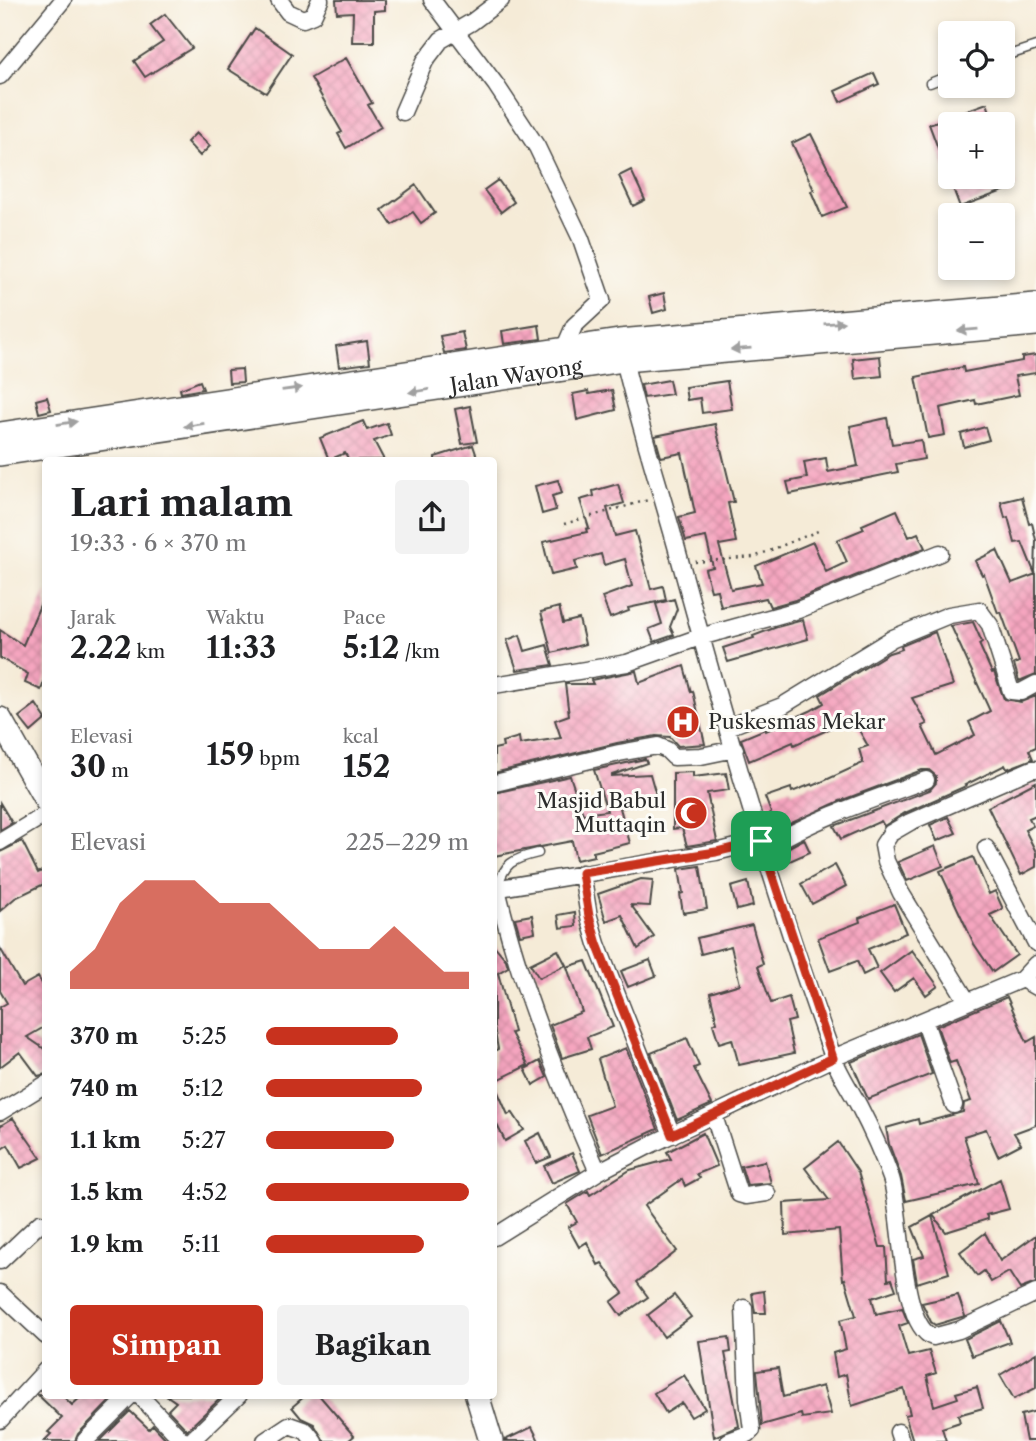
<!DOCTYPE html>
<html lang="id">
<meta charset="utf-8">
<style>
body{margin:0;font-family:"Libre Caslon Text",serif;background:#f2f2f2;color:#202124;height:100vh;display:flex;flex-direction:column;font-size:26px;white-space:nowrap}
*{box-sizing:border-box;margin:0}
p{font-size:23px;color:#757577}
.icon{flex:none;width:38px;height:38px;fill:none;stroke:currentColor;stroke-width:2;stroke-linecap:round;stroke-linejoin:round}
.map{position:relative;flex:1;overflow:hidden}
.details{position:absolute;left:42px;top:457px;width:455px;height:942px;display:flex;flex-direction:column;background:#fff;border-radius:7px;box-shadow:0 4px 10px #0003}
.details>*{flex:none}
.tools{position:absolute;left:938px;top:21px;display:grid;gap:14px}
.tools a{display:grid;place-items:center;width:77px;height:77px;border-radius:7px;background:#fff;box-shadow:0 4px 10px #0003;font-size:35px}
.pin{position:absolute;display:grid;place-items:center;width:60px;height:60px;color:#fff;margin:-30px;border-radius:14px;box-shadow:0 4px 10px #0006}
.round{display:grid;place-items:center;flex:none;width:74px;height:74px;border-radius:7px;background:#f2f2f2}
.overview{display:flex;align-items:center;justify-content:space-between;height:119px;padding:0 28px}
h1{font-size:38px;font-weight:700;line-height:52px}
.stats{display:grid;grid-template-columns:repeat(3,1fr);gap:10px;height:119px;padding:7px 28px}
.stats div{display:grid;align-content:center}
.stats b{font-size:30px;font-weight:700}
.stats small{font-size:19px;font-weight:400}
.stats p{font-size:19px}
.chart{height:196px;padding:14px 28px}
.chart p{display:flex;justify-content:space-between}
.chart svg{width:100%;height:126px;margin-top:7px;fill:#c8321e;opacity:.7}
.action{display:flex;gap:14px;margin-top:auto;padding:14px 28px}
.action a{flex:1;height:80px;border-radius:7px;background:#c8321e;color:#fff;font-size:28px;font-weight:700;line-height:80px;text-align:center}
.action a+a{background:#f2f2f2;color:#202124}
ul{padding:0 28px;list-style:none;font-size:23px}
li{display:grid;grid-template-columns:112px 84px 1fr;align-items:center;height:52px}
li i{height:18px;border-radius:9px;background:#c8321e}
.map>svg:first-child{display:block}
.building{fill:url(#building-cross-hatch)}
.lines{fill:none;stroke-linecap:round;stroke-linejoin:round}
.lane-casing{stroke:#494845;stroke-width:11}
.street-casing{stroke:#494845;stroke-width:19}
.secondary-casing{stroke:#494845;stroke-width:26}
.path{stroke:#494845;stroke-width:2.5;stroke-dasharray:2 5;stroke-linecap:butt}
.lane{stroke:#fff;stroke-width:8}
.street{stroke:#fff;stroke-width:16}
.secondary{stroke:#fff;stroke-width:23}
.oneway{fill:#a0a0a0}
.route-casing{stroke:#fff;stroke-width:14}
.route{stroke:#c8321e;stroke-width:9}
.labels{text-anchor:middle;stroke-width:6;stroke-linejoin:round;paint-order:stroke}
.street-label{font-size:21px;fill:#2b2b2b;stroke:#fdfcf7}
.poi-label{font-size:21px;fill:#2b2b2b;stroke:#fdfcf7;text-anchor:start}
</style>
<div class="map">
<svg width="1036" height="1441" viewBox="0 0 1036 1441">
<defs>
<pattern id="building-cross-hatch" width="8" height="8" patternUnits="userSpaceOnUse" patternTransform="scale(1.75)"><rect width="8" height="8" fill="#f5a5bf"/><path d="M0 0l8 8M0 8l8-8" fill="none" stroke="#d28ea4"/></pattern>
</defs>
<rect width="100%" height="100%" fill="#fdfcf7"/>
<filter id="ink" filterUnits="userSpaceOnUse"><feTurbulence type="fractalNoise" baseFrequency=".0143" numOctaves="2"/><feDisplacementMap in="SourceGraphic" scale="14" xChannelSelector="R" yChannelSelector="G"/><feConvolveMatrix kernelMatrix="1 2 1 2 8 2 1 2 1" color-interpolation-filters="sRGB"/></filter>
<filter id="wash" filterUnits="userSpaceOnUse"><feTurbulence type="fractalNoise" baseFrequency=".00686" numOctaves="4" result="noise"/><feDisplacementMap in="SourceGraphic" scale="28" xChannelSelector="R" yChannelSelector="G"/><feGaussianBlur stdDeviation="1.57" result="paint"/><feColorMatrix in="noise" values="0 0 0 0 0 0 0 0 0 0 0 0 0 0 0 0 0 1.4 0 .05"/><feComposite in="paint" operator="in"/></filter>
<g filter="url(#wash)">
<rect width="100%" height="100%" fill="#f5ebd7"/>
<g id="blocks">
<path class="building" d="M336,0H385V10L374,11V42H352L353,12L337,13Z
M165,14L192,48L145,77L134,61L163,42L150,25Z
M255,28L292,54L266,93L228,69Z
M346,58L372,103L368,105L381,127L346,148L338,134L342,132L311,78Z
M874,73L879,84L840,102L835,91Z
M987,103L994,124H950L949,177H1003L1004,150L1017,186L960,207L929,124Z
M196,133L210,146L200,156L187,142Z
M811,134L847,207L822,217L811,191L814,190L792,143Z
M631,170L645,200L633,206L619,176Z
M498,180L514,202L501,212L484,190Z
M416,185L435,213L421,223L413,212L392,225L382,210Z
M664,293L667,309L653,313L649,297Z
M539,325L541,339L504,344L502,331Z
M462,332L466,350L444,353L440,336Z
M367,341L370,363L339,367L336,346Z
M1036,355V373L1015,376L1019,395L976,404L975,400L940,408L945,435L928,438L916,377L963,367L964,372L1022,361V357Z
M880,356L882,376L855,379L853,359Z
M242,369L243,382L229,383L228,370Z
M669,380L672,394L644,398L641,385Z
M200,381L203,389L181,393L180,389Z
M727,381L732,409L702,413L700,398L687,400L685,387Z
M612,390L616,410L577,420L573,394L588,391L589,394Z
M47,397L51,410L39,413L36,400Z
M470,406L477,442L462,444L455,409Z
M887,418L892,444L921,440L924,459L896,464L898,472L790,494L787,482L807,478L804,462L826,458L828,472L858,466L850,426Z
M363,421L367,430L387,423L391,435L374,441L384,460H349L345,453L329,460L320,438Z
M715,424L734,502L728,503L736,542L719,545L731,589L762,583L756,566L813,542L826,572L847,562L837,540L864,529L862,525L897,510L909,537L918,533L925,548L795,600L770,607L766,598L721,607L717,590L711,591L705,569L713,567L706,537L686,541L679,517L695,513L682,453L661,457L655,436Z
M985,427L989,440L964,447L961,434Z
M473,445L478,460H435V457Z
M558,480L562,493L552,496L556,510L542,514L535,486Z
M618,484L624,503L607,508L615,536L635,531L651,589L663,586L666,600L628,608L629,611L610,618L602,597L632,586L625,559L604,565L601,554L575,561L577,569L551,575L543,542L587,532L586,529L589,528L580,500L594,496L593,491Z
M1022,497L1029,524L1032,523L1036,540L1035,574L1022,542L1015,543L1008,517L1005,518L1001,502Z
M997,550L1012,583L1036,574V674L1019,681L1014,664L1019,662L1001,612L998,613L984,574L982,575L975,561Z
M46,591V677L41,690L25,683L28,674L0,658V630L23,645Z
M674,599L677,609L670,627L674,635L654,642L649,629L662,624L656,604Z
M559,607L563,623L579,619L585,644L552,653L541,612Z
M803,620L808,639L728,662L723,648L754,638L753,636L777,627Z
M973,622L982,642L979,644L992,673L994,672L1004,699L1021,702L1036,696V747L1029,750L1033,759L1007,769L1005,765L965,785L966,786L905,813L884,826L881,821L841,839L834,826L930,790L936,783V776L929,770H922L840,801L774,831L766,816L771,813L765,797L791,788L792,792L812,784L813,786L863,763L859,749L868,746L851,716L825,731L794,745L793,742L749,761L741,739L765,729L766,731L810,711L824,703L820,695L889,653L902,649L901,646L935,632L953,685L912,698L927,724L922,726L936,755L975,735L969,722L990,711L951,626Z
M520,635L525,651L547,645L553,665L517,670L507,640Z
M684,666L691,692L693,691L705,744L678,746L670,737L656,736L617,743L494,773V749L503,747L502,742L519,737L520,744L561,738L555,720L569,715L565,684H593L591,680L636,671L639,683Z
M36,704L46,719L31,732L19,717Z
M645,759L647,763L612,775V776L650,774L658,802L620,808L630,843L593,852L594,856L576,860L572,841L494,856V793L570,776L583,814L607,811L594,770Z
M693,772V777L726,773L729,790L707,793L717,841L687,846L682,828L673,829V773Z
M1036,782V815L1029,818L1033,826L1025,830L1036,852V867L1021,875L988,807Z
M0,803L12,823L0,830Z
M948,817L956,833L937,841L930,825Z
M804,839L810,852L783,864L778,853Z
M22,841L38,873L46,869V883L15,898L0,911V852Z
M935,846L943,866L907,881L898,862Z
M973,857L989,894L995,891L1003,909L990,915L1017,955L993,972L974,944L940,871Z
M835,865L846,886L812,904L801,884Z
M700,866L707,909L683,913L680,894L683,893L679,869Z
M641,879L653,880L650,906L631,905L654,937L638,949L622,915L606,921L598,894Z
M748,882L753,906L737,910L731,887Z
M894,904L906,933L868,949L877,968L863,975L857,961L830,971L818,938L860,922L859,918Z
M575,912L576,926L560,928L558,915Z
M532,915L535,932L520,935L515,918Z
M752,925L763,964L758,966L771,1003L789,997L795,1020L787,1022L794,1053L739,1065L732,1039L719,1043L713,1024L717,1022L710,993L740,984L731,946L701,954L697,938Z
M494,945L506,960L508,967L498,973L514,1032L511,1033L528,1065L494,1082V1051L498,1049L494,1027Z
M0,948L22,986L38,977L46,990V1026L27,1037L46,1050V1074L38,1076L20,1052L0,1067V1007L7,1003L0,991Z
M558,950L566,965L539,978L530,964Z
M912,950L938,986L926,995L914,978L894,992L880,973Z
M650,960L656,976L628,987L621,971Z
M586,961L613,1027L587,1037L591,1049L562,1058L550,1025L582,1012L567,967Z
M1007,997L1027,1042L1036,1037V1125L1014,1133L1021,1144L998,1156L986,1129L964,1136L979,1184L906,1201L901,1176L889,1144L886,1128L918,1119L919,1124L963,1112L964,1103L971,1101L956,1061L950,1063L937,1026Z
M918,1034L932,1074L868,1099L851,1062Z
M687,1038L699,1066L694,1068L712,1104L677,1120L651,1053Z
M626,1048L658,1129L602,1154L587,1115L612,1106L598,1059Z
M540,1061L547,1077L533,1085L525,1069Z
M494,1083L508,1115L512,1112L524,1130L505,1141L494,1119Z
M13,1118L41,1158L21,1168L8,1145L0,1150V1126Z
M540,1133L551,1157L536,1163L525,1141Z
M703,1133L717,1166L697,1174L700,1178L685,1186L682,1179L644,1206L677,1251L637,1282L648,1297L621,1316L611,1302L623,1293L602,1263L598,1265L587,1242L579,1247L568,1227L577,1222L567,1204L588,1191L590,1195L630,1170L671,1159L667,1152Z
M838,1142L858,1172L880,1247H886L888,1280L892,1279L896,1290L872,1298L876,1314L902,1308L908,1323L899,1326L908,1356L929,1351L936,1373L927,1376L934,1406L958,1398L956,1393L977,1387L983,1408L958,1415L960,1422L942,1428L946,1441H913L905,1415L910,1414L904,1389L852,1406L846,1374L837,1377L833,1353L846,1349L840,1320L856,1316L845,1279L843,1280L839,1230L785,1235L784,1203L829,1200L805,1168Z
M572,1153L580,1171L552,1183L544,1166Z
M765,1161L771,1183L747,1185L741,1166Z
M1000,1179L1009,1209L986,1215L988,1219L946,1232L933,1215Z
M932,1216L949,1273L917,1283L913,1259L924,1256L912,1227Z
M985,1233L1000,1261L1036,1235V1283L1020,1289L1009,1272L991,1282L984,1271L977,1276L960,1252Z
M764,1291L766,1313H755L752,1293Z
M674,1295L691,1317L664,1337L648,1315Z
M958,1295L965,1316L935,1325L931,1322L922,1303Z
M1001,1321L1010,1342L972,1356L965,1339Z
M729,1337L731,1352L725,1353L739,1426L714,1437L699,1341Z
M1036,1353V1388L1014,1399L1000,1375Z
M778,1368L783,1397L823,1386L831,1414L802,1418L801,1414L762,1425L757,1371Z
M684,1375L705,1409L691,1417L682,1403L666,1413L654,1393Z
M38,1395H62L72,1405L83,1395L115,1396L78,1434L75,1441H44L51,1434L48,1432L62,1418Z
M166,1395H224L187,1430L168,1410L176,1402Z
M306,1395H319L354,1436L348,1441H324L314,1424L301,1418L292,1407Z
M130,1411L149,1429L153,1425L168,1441H100Z
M1036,1411V1441H1026L1021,1415Z
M532,1427L539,1441H505V1440Z"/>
</g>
</g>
<g filter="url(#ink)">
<use href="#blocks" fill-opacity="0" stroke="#494845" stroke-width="2"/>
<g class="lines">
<defs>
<path id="lane" d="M1003,57L1036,46
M930,83L950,75
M497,889C504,863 512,859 538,853"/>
<path id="street" d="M279,0L288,12L303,19L313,15L320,0
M432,0L496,85L537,147L581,239L602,300L574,326L564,349
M0,76L63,0
M403,112L425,61L441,40L472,22L501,0
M622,351C638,423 662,493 681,564C726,728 774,895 832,1054C838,1072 850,1089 859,1106C871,1129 882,1153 891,1178C902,1211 900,1326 933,1337L959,1330L1036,1293
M494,685L627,663L700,637L798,610L940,553
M728,727L782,706L893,638L949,615L979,610L990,625L1011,691L1021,692L1036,684
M495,783L619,753L658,746L667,750L674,757L701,756L735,749
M0,842L46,814
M986,848L1036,943
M764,849C815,818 871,800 926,780
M582,873L589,917L597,944L672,1135
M494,889L716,852L761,841
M497,889C520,986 558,1080 598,1172
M1022,979L1036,964
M967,1001L901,893L886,861L883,845L891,833L910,822L1032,769H1036
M924,1020L954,1105
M0,1112L46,1084
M714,1116L739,1194L746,1196L767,1193
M494,1237L598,1172L652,1144L833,1058L1022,979L1036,987
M0,1261L40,1223
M0,1293L46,1336
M139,1395L183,1441
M0,1420L46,1370
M898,1432L901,1441
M85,1441L131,1395
M191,1441L239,1395
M265,1441L289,1425L306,1431L314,1441
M729,1441L748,1434L752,1430L748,1399L744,1308"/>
<g id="secondary">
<path d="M0,434L619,341L1036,305"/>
<path id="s1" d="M0,454L624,360L1036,324"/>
<path d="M0,719L46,800"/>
<path d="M477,1395L491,1441"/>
</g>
</defs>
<use href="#lane" class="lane-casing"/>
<use href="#street" class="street-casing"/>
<use href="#secondary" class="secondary-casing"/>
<path class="path" d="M564,524L648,500
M695,562L754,557L818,531"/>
<use href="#lane" class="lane"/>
<use href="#street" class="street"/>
<use href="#secondary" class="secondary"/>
</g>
<defs><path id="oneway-solid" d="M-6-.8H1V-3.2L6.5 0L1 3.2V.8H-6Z" transform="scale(1.75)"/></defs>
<g class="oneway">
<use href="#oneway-solid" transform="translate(834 323) rotate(-5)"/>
<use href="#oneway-solid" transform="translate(968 330) rotate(175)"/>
<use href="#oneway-solid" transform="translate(741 349) rotate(175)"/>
<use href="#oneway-solid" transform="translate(292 389) rotate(-8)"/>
<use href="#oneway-solid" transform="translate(419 391) rotate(171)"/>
<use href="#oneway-solid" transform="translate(67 423) rotate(-9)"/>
<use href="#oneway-solid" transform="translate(194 425) rotate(171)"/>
</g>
</g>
<g class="lines" filter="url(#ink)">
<defs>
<path id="route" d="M761,841L833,1058L672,1135L597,944L589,916L582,873L716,852Z"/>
</defs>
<use href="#route" class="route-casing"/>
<use href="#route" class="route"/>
</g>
<defs>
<symbol id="hospital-disc" viewBox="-11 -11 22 22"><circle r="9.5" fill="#c8321e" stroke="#fdfcf7"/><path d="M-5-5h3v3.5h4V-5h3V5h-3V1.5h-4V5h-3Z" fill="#fff"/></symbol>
<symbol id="mosque-disc" viewBox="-11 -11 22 22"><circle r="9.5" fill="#c8321e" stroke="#fdfcf7"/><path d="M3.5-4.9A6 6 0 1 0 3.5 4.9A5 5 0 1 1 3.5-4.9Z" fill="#fff"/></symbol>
</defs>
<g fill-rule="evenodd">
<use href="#hospital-disc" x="664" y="703" width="38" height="38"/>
<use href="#mosque-disc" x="672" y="794" width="38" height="38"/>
</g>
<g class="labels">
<g class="street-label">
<text dy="7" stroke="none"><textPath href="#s1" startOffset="522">Jalan Wayong</textPath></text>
</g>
<g class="poi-label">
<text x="708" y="729">Puskesmas Mekar</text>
<text x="666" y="808" text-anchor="end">Masjid Babul<tspan x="666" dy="24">Muttaqin</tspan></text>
</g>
</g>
</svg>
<div class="tools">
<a><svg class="icon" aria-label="locate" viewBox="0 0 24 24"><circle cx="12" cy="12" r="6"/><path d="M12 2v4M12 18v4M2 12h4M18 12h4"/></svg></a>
<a>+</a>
<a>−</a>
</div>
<div class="pin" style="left:761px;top:841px;background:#1e9e55"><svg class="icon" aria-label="arrive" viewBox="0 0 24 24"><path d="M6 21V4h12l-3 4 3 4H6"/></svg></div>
<section class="details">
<div class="overview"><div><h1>Lari malam</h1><p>19:33 · 6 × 370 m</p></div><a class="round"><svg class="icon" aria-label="share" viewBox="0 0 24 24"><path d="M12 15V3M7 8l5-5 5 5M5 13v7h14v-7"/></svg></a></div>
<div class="stats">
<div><p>Jarak</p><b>2.22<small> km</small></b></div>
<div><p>Waktu</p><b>11:33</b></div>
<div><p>Pace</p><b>5:12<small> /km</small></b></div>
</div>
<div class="stats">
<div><p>Elevasi</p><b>30<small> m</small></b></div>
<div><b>159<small> bpm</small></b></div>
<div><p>kcal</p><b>152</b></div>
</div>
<div class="chart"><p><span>Elevasi</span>225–229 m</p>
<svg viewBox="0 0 160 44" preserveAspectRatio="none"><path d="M0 44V38L10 30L20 14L30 6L40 6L50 6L60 14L70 14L80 14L90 22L100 30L110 30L120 30L130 22L140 30L150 38L160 38V44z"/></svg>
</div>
<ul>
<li><b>370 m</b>5:25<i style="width:65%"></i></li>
<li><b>740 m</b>5:12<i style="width:77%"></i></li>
<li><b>1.1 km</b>5:27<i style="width:63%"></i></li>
<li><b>1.5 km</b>4:52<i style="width:100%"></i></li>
<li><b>1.9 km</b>5:11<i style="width:78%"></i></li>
</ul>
<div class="action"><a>Simpan</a><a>Bagikan</a></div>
</section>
</div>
